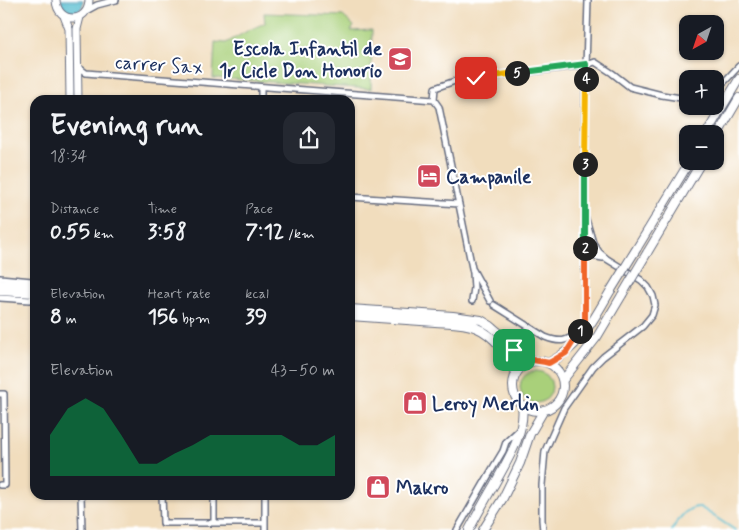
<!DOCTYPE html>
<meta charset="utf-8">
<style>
body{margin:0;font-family:Mynerve,sans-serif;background:#242831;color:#f1f3f6;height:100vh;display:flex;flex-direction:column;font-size:19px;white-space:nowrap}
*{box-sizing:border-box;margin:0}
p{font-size:16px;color:#9ea1a6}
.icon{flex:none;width:28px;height:28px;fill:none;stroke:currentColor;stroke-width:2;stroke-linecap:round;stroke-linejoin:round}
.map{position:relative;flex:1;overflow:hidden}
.details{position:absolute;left:30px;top:95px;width:325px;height:405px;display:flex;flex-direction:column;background:#171b24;border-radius:15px;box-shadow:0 1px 4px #0004}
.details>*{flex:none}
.needle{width:32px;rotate:220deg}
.buttons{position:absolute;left:679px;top:15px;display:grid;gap:10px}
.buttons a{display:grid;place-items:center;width:45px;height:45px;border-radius:10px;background:#171b24;box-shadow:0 1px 4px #0004;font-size:25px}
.pin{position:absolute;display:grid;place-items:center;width:42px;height:42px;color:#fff;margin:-21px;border-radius:10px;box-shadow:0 2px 8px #0006}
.km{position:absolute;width:25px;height:25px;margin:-12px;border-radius:50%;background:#222;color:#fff;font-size:14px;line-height:25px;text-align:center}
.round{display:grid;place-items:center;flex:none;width:52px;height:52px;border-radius:15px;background:#242831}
.head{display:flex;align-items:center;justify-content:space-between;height:85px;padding:0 20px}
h1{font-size:28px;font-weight:700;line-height:38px}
.figures{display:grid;grid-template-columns:repeat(3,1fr);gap:8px;height:85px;padding:5px 20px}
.figures div{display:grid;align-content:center}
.figures b{font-size:21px;font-weight:700}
.figures small{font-size:14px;font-weight:400}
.figures p{font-size:14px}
.chart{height:140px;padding:10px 20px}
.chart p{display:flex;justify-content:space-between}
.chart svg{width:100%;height:90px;margin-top:5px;fill:#0b8043;opacity:.7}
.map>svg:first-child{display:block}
.green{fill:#a9d07a;stroke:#62806c}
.water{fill:#52bccf;stroke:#367696}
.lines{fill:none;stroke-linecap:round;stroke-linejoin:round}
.stream{stroke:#52bccf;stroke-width:2}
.street-casing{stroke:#666c7f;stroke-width:8}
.secondary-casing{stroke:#666c7f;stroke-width:9}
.primary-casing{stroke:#666c7f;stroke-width:10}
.street{stroke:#fff;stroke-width:5}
.secondary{stroke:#fff;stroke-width:7}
.primary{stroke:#fff;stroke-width:8}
.primary-bridge-casing{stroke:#666c7f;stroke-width:10;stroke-linecap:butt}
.primary-bridge{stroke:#fff;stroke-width:8}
.split-1-casing{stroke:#fff;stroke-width:10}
.split-2-casing{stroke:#fff;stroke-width:10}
.split-3-casing{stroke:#fff;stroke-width:10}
.split-4-casing{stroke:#fff;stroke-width:10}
.split-5-casing{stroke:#fff;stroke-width:10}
.split-6-casing{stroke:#fff;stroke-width:10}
.split-1{stroke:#f0652b;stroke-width:6}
.split-2{stroke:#f0652b;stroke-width:6}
.split-3{stroke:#22a559;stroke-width:6}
.split-4{stroke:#f5b400;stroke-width:6}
.split-5{stroke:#22a559;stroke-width:6}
.split-6{stroke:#f5b400;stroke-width:6}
.labels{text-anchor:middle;stroke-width:4;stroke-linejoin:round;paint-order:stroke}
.poi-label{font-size:19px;font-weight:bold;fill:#1b2f5e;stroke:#fff;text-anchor:start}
.street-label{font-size:19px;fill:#1b2f5e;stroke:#fff}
</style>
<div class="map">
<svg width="739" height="530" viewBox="0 0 739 530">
<rect width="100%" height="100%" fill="#fff"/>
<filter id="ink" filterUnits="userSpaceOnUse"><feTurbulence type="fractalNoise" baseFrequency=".02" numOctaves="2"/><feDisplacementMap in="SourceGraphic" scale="10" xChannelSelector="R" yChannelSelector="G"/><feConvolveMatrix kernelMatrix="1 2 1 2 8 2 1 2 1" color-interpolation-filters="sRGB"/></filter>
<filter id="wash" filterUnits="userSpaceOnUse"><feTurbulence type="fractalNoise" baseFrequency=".0096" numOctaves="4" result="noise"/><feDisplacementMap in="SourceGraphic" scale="20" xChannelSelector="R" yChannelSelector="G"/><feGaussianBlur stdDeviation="1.12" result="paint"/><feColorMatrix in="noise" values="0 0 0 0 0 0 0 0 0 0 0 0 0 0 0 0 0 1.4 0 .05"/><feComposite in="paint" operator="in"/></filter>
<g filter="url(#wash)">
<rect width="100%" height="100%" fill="#f1ddbd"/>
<path class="green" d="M264,13L343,16L354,26L351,31L372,30L371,89L213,78L215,42L226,43L249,30L265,23Z
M520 387a16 16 0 1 1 32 0a16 16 0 1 1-32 0Z"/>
<path class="water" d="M61,0H83C84,9 77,15 68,13L61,7Z"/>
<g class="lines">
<path class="stream" d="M672,530C678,519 688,506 700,507L735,530"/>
</g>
</g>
<g filter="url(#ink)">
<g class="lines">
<defs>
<path id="street" d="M86,11L97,5L116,0
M78,67L86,73L98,74L434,100L435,88L455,81L586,65L595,62L612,73L630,87L662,95L681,98L688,97
M261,87V100
M715,88L725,81L739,66
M434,100L439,107L473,273L474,288L472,301
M350,197L459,204
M585,260L591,256L603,258
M473,270L490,301
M0,278L32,281L35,283
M0,298L30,300L35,297
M494,305L545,337C560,343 567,342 579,331
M578,335L585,320V224
M0,394H4L5,485H0
M81,495L82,530
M162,495L163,523H265
M214,495V523
M265,495V530
M457,530L494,466L503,451L506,442L520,429
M543,530L542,520V485L545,451L564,408L593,367L603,357L643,326L652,315L655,305L653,296L648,287L641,280L607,259L599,252L593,243L585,216V101L588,0"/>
<path id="secondary" d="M56,0C57,24 89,24 89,0
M64,16L69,29L70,100
M78,100L77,29L80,17"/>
<path id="primary" d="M706,134L739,79
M715,139L739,98
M637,248L690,161
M647,253L702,161
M0,284L35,286
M0,291L35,293
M350,309L453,316L481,320L491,326L503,336L519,355L534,361
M350,316C378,318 407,320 435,322C448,323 464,322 477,328C492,334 512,357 516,374
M513 386a25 25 0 1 1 50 0a25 25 0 1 1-50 0Z
M549,363C582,345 592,322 611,290
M563,380L597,337L622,295
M469,530C477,515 485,500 494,485C507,461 526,433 522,405
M483,530L503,498L520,463L530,434L544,410"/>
</defs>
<use href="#street" class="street-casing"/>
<use href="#secondary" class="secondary-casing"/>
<use href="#primary" class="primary-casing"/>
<use href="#street" class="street"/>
<use href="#secondary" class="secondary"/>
<use href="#primary" class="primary"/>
<defs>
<path id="primary-bridge" d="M611,290L637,248
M622,295L647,253"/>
</defs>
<use href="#primary-bridge" class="primary-bridge-casing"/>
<use href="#primary-bridge" class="primary-bridge"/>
</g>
</g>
<g class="lines" filter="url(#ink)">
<defs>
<path id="split-1" d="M514,350C526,362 534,359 549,363L566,353L580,331"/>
<path id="split-2" d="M580,331L585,320V248"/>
<path id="split-3" d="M585,164V248"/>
<path id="split-4" d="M585,164L586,79"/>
<path id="split-5" d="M517,73L586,64V79"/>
<path id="split-6" d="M476,78L517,73"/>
</defs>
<use href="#split-1" class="split-1-casing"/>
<use href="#split-2" class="split-2-casing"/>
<use href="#split-3" class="split-3-casing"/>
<use href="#split-4" class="split-4-casing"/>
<use href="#split-5" class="split-5-casing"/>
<use href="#split-6" class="split-6-casing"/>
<use href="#split-1" class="split-1"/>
<use href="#split-2" class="split-2"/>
<use href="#split-3" class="split-3"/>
<use href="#split-4" class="split-4"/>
<use href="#split-5" class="split-5"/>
<use href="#split-6" class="split-6"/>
</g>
<defs>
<symbol id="school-square" viewBox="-11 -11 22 22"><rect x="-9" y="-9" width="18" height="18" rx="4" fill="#d1495b" stroke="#fff"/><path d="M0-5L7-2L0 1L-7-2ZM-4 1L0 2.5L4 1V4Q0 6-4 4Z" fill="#fff"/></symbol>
<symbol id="hotel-square" viewBox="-11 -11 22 22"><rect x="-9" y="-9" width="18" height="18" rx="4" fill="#d1495b" stroke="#fff"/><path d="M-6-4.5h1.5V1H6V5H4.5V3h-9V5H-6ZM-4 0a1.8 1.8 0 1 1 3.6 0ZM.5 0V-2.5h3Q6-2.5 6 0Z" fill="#fff"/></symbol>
<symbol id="shop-square" viewBox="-11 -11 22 22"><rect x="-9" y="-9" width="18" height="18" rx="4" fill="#d1495b" stroke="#fff"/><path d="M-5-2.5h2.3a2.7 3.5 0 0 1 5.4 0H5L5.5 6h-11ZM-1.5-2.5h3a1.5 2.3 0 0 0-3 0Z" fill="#fff"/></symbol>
</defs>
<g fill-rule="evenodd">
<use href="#school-square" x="386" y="45" width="28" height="28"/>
<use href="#hotel-square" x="415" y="162" width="28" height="28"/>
<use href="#shop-square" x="401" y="389" width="28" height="28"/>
<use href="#shop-square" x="364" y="473" width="28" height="28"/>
</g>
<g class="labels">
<g class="poi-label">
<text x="382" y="55" text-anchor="end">Escola Infantil de<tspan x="382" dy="22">1r Cicle Don Honorio</tspan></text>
<text x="446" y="183">Campanile</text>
<text x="432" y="410">Leroy Merlin</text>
<text x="396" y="494">Makro</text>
</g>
<g class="street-label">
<text transform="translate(159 64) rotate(4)" y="7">carrer Sax</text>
</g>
</g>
</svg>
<div class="buttons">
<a><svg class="needle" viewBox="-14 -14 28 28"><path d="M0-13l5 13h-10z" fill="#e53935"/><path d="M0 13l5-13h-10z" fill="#9ea1a6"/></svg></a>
<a>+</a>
<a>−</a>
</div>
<div class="pin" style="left:514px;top:350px;background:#1e9e55"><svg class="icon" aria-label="arrive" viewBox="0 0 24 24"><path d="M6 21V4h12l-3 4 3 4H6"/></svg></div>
<div class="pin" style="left:476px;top:78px;background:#d93025"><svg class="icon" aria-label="check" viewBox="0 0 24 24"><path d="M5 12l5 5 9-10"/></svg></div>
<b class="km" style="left:580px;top:331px">1</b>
<b class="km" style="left:585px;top:248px">2</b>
<b class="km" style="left:585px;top:164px">3</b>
<b class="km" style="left:586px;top:79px">4</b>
<b class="km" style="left:517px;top:73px">5</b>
<section class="details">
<div class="head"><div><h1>Evening run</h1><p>18:34</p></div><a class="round"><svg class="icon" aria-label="share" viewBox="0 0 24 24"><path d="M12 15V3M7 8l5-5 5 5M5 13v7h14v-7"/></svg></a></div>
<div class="figures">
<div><p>Distance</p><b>0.55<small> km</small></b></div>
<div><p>Time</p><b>3:58</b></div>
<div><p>Pace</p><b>7:12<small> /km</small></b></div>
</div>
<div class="figures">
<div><p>Elevation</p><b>8<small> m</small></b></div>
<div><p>Heart rate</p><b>156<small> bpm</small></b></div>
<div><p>kcal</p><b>39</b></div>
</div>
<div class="chart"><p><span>Elevation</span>43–50 m</p>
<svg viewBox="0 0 160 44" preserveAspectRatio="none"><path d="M0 44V24L10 11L20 6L30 11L40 24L50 38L60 38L70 33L80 29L90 24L100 24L110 24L120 24L130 24L140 29L150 29L160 24V44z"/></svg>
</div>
</section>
</div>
